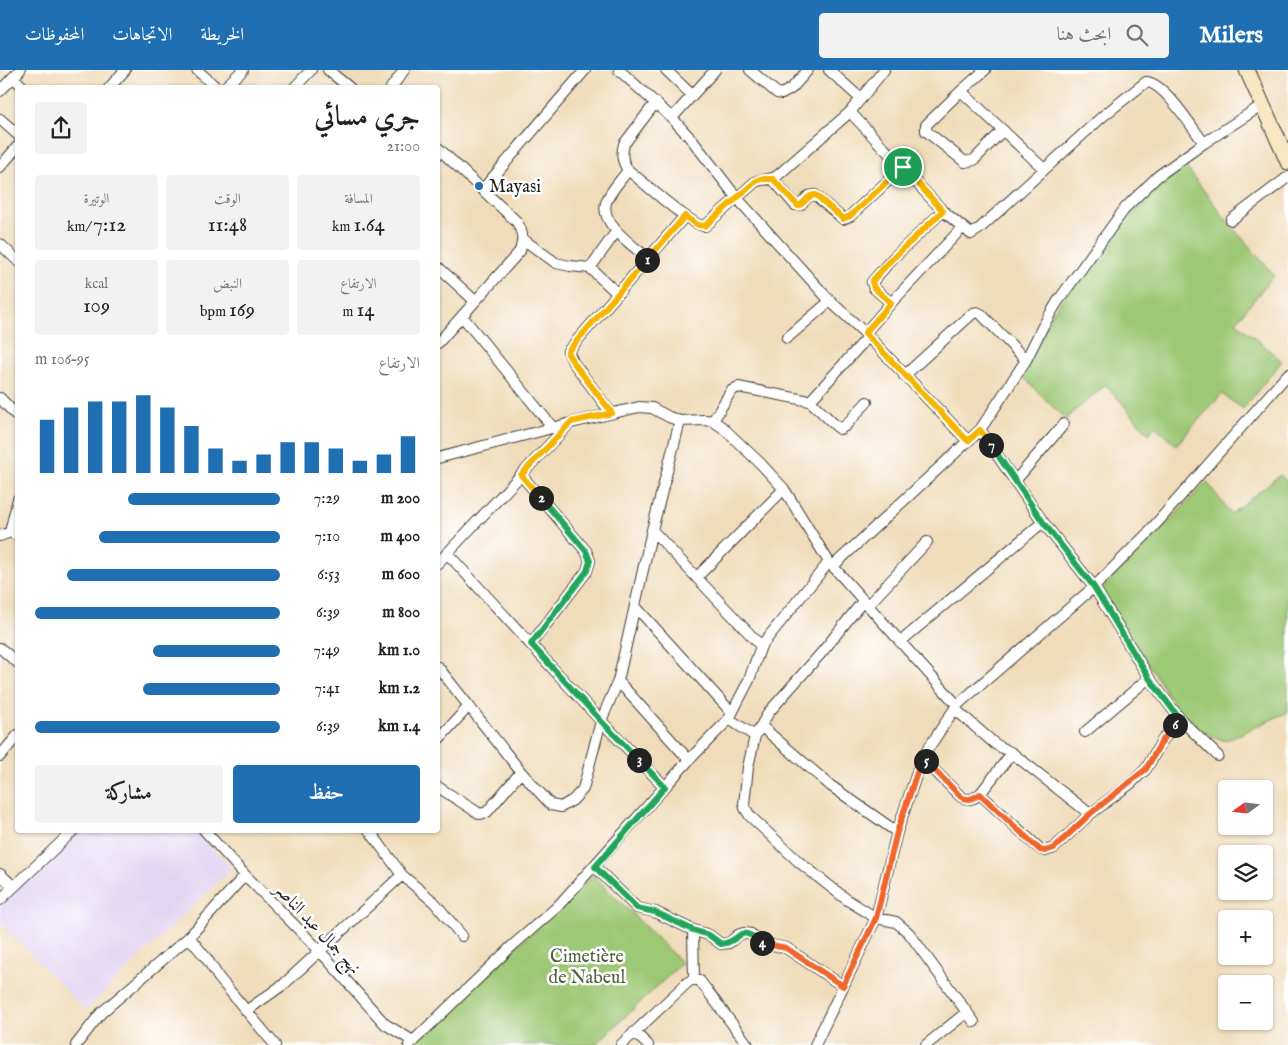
<!DOCTYPE html>
<html lang="ar">
<meta charset="utf-8">
<style>
body{margin:0;font-family:"IM FELL English",Amiri,serif;background:#f2f2f2;color:#222;direction:rtl;height:100vh;display:flex;flex-direction:column;font-size:19px;white-space:nowrap}
*{box-sizing:border-box;margin:0}
p{font-size:16px;color:#767676}
.icon{flex:none;width:28px;height:28px;fill:none;stroke:currentColor;stroke-width:2;stroke-linecap:round;stroke-linejoin:round}
.map{position:relative;flex:1;overflow:hidden;direction:ltr}
.details{position:absolute;left:15px;top:15px;width:425px;height:748px;display:flex;flex-direction:column;background:#fff;border-radius:5px;box-shadow:0 1px 4px #0004;direction:rtl}
.details>*{flex:none}
.needle{width:32px;rotate:255deg}
.buttons{position:absolute;left:1218px;top:710px;display:grid;gap:10px}
.buttons a{display:grid;place-items:center;width:55px;height:55px;border-radius:5px;background:#fff;box-shadow:0 1px 4px #0004;font-size:25px}
.pin{position:absolute;display:grid;place-items:center;width:42px;height:42px;color:#fff;margin:-21px;border:2px solid #fff;border-radius:50%;box-shadow:0 1px 5px #0007}
.km{position:absolute;width:25px;height:25px;margin:-12px;border-radius:50%;background:#222;color:#fff;font-size:14px;line-height:25px;text-align:center}
.round{display:grid;place-items:center;flex:none;width:52px;height:52px;border-radius:5px;background:#f2f2f2}
.headline{display:flex;align-items:center;justify-content:space-between;height:85px;padding:0 20px}
h1{font-size:28px;font-weight:600;line-height:38px}
.stats{display:grid;grid-template-columns:repeat(3,1fr);gap:8px;height:85px;padding:5px 20px}
.stats div{display:grid;align-content:center;border-radius:5px;background:#f2f2f2;text-align:center}
.stats b{font-size:21px;font-weight:600}
.stats small{font-size:14px;font-weight:400}
.stats p{font-size:14px}
.chart{height:140px;padding:10px 20px}
.chart p{display:flex;justify-content:space-between}
.chart svg{width:100%;height:90px;margin-top:5px;stroke:#1f6fb2;stroke-width:6}
.primary-button{display:flex;gap:10px;margin-top:auto;padding:10px 20px}
.primary-button a{flex:1;height:58px;border-radius:5px;background:#1f6fb2;color:#fff;font-size:20px;font-weight:600;line-height:58px;text-align:center}
.primary-button a+a{background:#f2f2f2;color:#222}
ul{padding:0 20px;list-style:none;font-size:16px}
li{display:grid;grid-template-columns:80px 60px 1fr;align-items:center;height:38px}
li i{height:12px;border-radius:6px;background:#1f6fb2}
header{display:flex;align-items:center;gap:30px;box-sizing:border-box;height:70px;padding:0 25px;background:#1f6fb2;color:#fff}
header strong{font-size:24px}
nav{display:flex;gap:28px;margin-inline-start:auto;font-size:18px}
.search{width:350px;height:45px;background:#f2f2f2;display:flex;align-items:center;gap:12px;box-sizing:border-box;padding:0 18px;border-radius:5px;color:#767676;font-size:19px}
.map>svg:first-child{display:block}
.built{fill:#e2d4f3}
.green{fill:#9dc874;stroke:#5c7248}
.lines{fill:none;stroke-linecap:round;stroke-linejoin:round}
.street-casing{stroke:#3c3934;stroke-width:12}
.secondary-casing{stroke:#3c3934;stroke-width:17}
.street{stroke:#fff;stroke-width:10}
.secondary{stroke:#f9e7c3;stroke-width:15}
.split-1-casing{stroke:#fff;stroke-width:10}
.split-2-casing{stroke:#fff;stroke-width:10}
.split-3-casing{stroke:#fff;stroke-width:10}
.split-4-casing{stroke:#fff;stroke-width:10}
.split-5-casing{stroke:#fff;stroke-width:10}
.split-6-casing{stroke:#fff;stroke-width:10}
.split-7-casing{stroke:#fff;stroke-width:10}
.split-8-casing{stroke:#fff;stroke-width:10}
.split-1{stroke:#f5b400;stroke-width:6}
.split-2{stroke:#f5b400;stroke-width:6}
.split-3{stroke:#22a559;stroke-width:6}
.split-4{stroke:#22a559;stroke-width:6}
.split-5{stroke:#f0652b;stroke-width:6}
.split-6{stroke:#f0652b;stroke-width:6}
.split-7{stroke:#22a559;stroke-width:6}
.split-8{stroke:#f5b400;stroke-width:6}
.poi-dot{fill:#1f6fb2;stroke:#fff;stroke-width:2}
.labels{text-anchor:middle;stroke-width:5;stroke-linejoin:round;paint-order:stroke}
.poi-label{font-size:18px;fill:#1c1c1c;stroke:#fff;text-anchor:start}
.street-label{font-size:18px;fill:#1c1c1c;stroke:#fff}
.park-label{font-size:18px;fill:#50613f;stroke:#fff}
</style>
<header>
<strong>Milers</strong>
<div class="search"><svg class="icon" aria-label="search" viewBox="0 0 24 24"><circle cx="10" cy="10" r="6"/><path d="M15 15l6 6"/></svg>ابحث هنا</div>
<nav><a>الخريطة</a><a>الاتجاهات</a><a>المحفوظات</a></nav>
</header>
<div class="map">
<svg width="1288" height="975" viewBox="0 0 1288 975">
<rect width="100%" height="100%" fill="#fff"/>
<filter id="ink" filterUnits="userSpaceOnUse"><feTurbulence type="fractalNoise" baseFrequency=".02" numOctaves="2"/><feDisplacementMap in="SourceGraphic" scale="10" xChannelSelector="R" yChannelSelector="G"/><feConvolveMatrix kernelMatrix="1 2 1 2 8 2 1 2 1" color-interpolation-filters="sRGB"/></filter>
<filter id="wash" filterUnits="userSpaceOnUse"><feTurbulence type="fractalNoise" baseFrequency=".0096" numOctaves="4" result="noise"/><feDisplacementMap in="SourceGraphic" scale="20" xChannelSelector="R" yChannelSelector="G"/><feGaussianBlur stdDeviation="1.12" result="paint"/><feColorMatrix in="noise" values="0 0 0 0 0 0 0 0 0 0 0 0 0 0 0 0 0 1.4 0 .05"/><feComposite in="paint" operator="in"/></filter>
<g filter="url(#wash)">
<rect width="100%" height="100%" fill="#f0dcba"/>
<path class="built" d="M77,760H195L232,798L85,940L0,852V835Z"/>
<path class="green" d="M1183,93L1224,147L1274,205L1236,252L1282,291L1243,339L1222,324L1176,375L1155,356L1149,364L1106,315L1065,349L1022,306L1053,242L1132,136Z
M1280,405L1288,412V642L1225,671L1188,656L1101,520L1207,412L1231,444Z
M593,805L682,893L595,975H412Z"/>
</g>
<g filter="url(#ink)">
<g class="lines">
<defs>
<path id="street" d="M197,0L217,18
M328,0L350,18
M619,0L672,48L692,70L737,128L830,231L865,263L968,371
M666,0L692,25
M750,0L777,23L782,24L792,18L808,0
M829,0L861,29
M985,0L961,21L926,55V61L965,92L974,90L1003,60
M13,7L24,18
M109,18L125,0
M224,18L243,0
M294,18L311,0
M391,18L404,0
M0,21L20,0
M961,21L1044,99
M656,32L624,74C621,85 622,91 628,100C641,110 692,157 705,156L755,112C762,108 770,111 777,106L850,42L884,0
M850,42L943,141L971,164L979,159L1103,46L1146,12C1164,12 1193,59 1204,73
M672,48L715,0
M0,49L18,65
M438,78L517,152C523,163 524,169 520,181L438,273
M0,97L18,76
M628,100C622,109 612,119 607,130C597,152 633,176 648,188
M773,109L795,135H800L809,126L815,125L843,149L850,146L903,97
M483,119L585,0
M1231,150L1288,107
M524,170L556,193L570,196L590,198L617,223
M0,174L18,191
M438,197L475,231
M590,198L616,162
M891,233L874,218L872,212L892,189L943,141
M462,246L553,358
M865,263L891,233L962,158
M787,268L830,231
M904,306L973,243L977,242L981,244L1026,290
M0,328L18,347
M810,331L868,267
M611,343L573,292L568,281L685,146
M713,351L731,321L738,317L810,331L835,355L840,359L845,356L867,332
M980,360L1043,452L1094,517L1149,608L1180,649L1218,686
M438,388L571,353L639,337L652,338L669,347L680,351L705,350L713,351L722,357L760,393L784,419L829,492L957,635
M521,405L586,481L590,491L587,501L531,574
M1015,411L1064,354
M652,460L761,576
M10,462L18,429
M0,466L10,462L18,466
M447,483L601,651L665,717
M438,493L569,354
M833,496L980,360L1026,290L1043,256L1058,231L1126,137L1158,106L1204,73L1264,34
M697,507L784,419
M863,531L823,581L769,642L755,666L748,697L744,734L745,738L750,746L799,792L846,829L876,848L896,852L909,863L974,952
M868,535L927,472
M635,536L732,643
M900,572L1043,452
M0,578L18,593
M438,597L521,702
M618,611L689,690
M955,639L995,674L1012,683L1090,744
M729,649L755,666
M761,656L831,716L897,762
M1085,662L1149,608
M438,670L469,636
M0,686L18,665
M922,688L961,727C969,731 973,729 980,724L1040,779L1045,781L1054,778L1090,744L1130,714L1146,699L1162,671L1180,649
M438,717L480,744L487,742L521,702L551,735L561,737L573,730L583,719L601,651L618,611L652,460L680,351
M980,724L1012,683
M204,760L245,805L319,880L385,954L413,971
M369,760L402,805L435,833L462,866
M595,797L637,838L655,842L693,860L709,865L721,874L729,873L738,865L744,863L751,864L762,873L786,878L843,916
M0,804L14,817
M245,805L189,867L207,889L219,908L275,975
M0,830L74,760
M693,860L694,909
M246,941L284,914L402,805
M634,962L648,975
M76,975L101,943L189,867
M409,975L512,876L557,837L689,690L729,649L749,610L761,576L829,492
M621,975L688,912L694,909L700,911L748,975
M815,975L876,848L897,762L922,688L957,635L1094,517L1147,464L1288,304
M926,975L967,942"/>
<path id="secondary" d="M1247,0L1288,92"/>
</defs>
<use href="#street" class="street-casing"/>
<use href="#secondary" class="secondary-casing"/>
<use href="#street" class="street"/>
<use href="#secondary" class="secondary"/>
</g>
</g>
<g class="lines" filter="url(#ink)">
<defs>
<path id="split-1" d="M647,190L685,146L698,155L705,156L755,112L760,109H773L798,136C805,134 807,124 816,125L843,149L850,146L903,97"/>
<path id="split-2" d="M541,428L521,405L571,352L612,343L573,292L568,284V281L647,190"/>
<path id="split-3" d="M541,428L586,481L590,491L587,501L531,574L601,651L639,690"/>
<path id="split-4" d="M639,690L665,717L595,797L637,838L655,842L693,860L709,865L721,874C743,872 736,852 762,873"/>
<path id="split-5" d="M762,873L786,878L843,916L876,848L897,762L922,688L926,691"/>
<path id="split-6" d="M926,691L961,727C968,731 972,729 980,724L1040,780L1045,781L1054,778L1090,744L1146,699L1162,671L1175,655"/>
<path id="split-7" d="M991,375L1043,452L1094,517L1149,608L1180,649L1175,655"/>
<path id="split-8" d="M903,97L943,141L892,189L874,209L872,212L874,218L891,233L865,263L968,371L980,360L991,375"/>
</defs>
<use href="#split-1" class="split-1-casing"/>
<use href="#split-2" class="split-2-casing"/>
<use href="#split-3" class="split-3-casing"/>
<use href="#split-4" class="split-4-casing"/>
<use href="#split-5" class="split-5-casing"/>
<use href="#split-6" class="split-6-casing"/>
<use href="#split-7" class="split-7-casing"/>
<use href="#split-8" class="split-8-casing"/>
<use href="#split-1" class="split-1"/>
<use href="#split-2" class="split-2"/>
<use href="#split-3" class="split-3"/>
<use href="#split-4" class="split-4"/>
<use href="#split-5" class="split-5"/>
<use href="#split-6" class="split-6"/>
<use href="#split-7" class="split-7"/>
<use href="#split-8" class="split-8"/>
</g>
<circle class="poi-dot" cx="479" cy="116" r="5"/>
<g class="labels">
<g class="poi-label">
<text x="489" y="122">Mayasi</text>
</g>
<g class="street-label">
<text transform="translate(318 858) rotate(47)" y="6">نهج جمال عبد الناصر</text>
</g>
<g class="park-label">
<text x="587" y="892">Cimetière<tspan x="587" dy="21">de Nabeul</tspan></text>
</g>
</g>
</svg>
<div class="buttons">
<a><svg class="needle" viewBox="-14 -14 28 28"><path d="M0-13l5 13h-10z" fill="#e53935"/><path d="M0 13l5-13h-10z" fill="#767676"/></svg></a>
<a><svg class="icon" aria-label="layers" viewBox="0 0 24 24"><path d="M12 4l9 5-9 5-9-5zM3 14l9 5 9-5"/></svg></a>
<a>+</a>
<a>−</a>
</div>
<div class="pin" style="left:903px;top:97px;background:#1e9e55"><svg class="icon" aria-label="arrive" viewBox="0 0 24 24"><path d="M6 21V4h12l-3 4 3 4H6"/></svg></div>
<b class="km" style="left:647px;top:190px">1</b>
<b class="km" style="left:541px;top:428px">2</b>
<b class="km" style="left:639px;top:690px">3</b>
<b class="km" style="left:762px;top:873px">4</b>
<b class="km" style="left:926px;top:691px">5</b>
<b class="km" style="left:1175px;top:655px">6</b>
<b class="km" style="left:991px;top:375px">7</b>
<section class="details">
<div class="headline"><div><h1>جري مسائي</h1><p>21:00</p></div><a class="round"><svg class="icon" aria-label="share" viewBox="0 0 24 24"><path d="M12 15V3M7 8l5-5 5 5M5 13v7h14v-7"/></svg></a></div>
<div class="stats">
<div><p>المسافة</p><b>1.64<small> km</small></b></div>
<div><p>الوقت</p><b>11:48</b></div>
<div><p>الوتيرة</p><b>7:12<small> /km</small></b></div>
</div>
<div class="stats">
<div><p>الارتفاع</p><b>14<small> m</small></b></div>
<div><p>النبض</p><b>169<small> bpm</small></b></div>
<div><p>kcal</p><b>109</b></div>
</div>
<div class="chart"><p><span>الارتفاع</span>95–106 m</p>
<svg viewBox="0 0 160 44" preserveAspectRatio="none"><path d="M5 44V18M15 44V12M25 44V9M35 44V9M45 44V6M55 44V12M65 44V21M75 44V32M85 44V38M95 44V35M105 44V29M115 44V29M125 44V32M135 44V38M145 44V35M155 44V26"/></svg>
</div>
<ul>
<li><b>200 m</b>7:29<i style="width:62%"></i></li>
<li><b>400 m</b>7:10<i style="width:74%"></i></li>
<li><b>600 m</b>6:53<i style="width:87%"></i></li>
<li><b>800 m</b>6:39<i style="width:100%"></i></li>
<li><b>1.0 km</b>7:49<i style="width:52%"></i></li>
<li><b>1.2 km</b>7:41<i style="width:56%"></i></li>
<li><b>1.4 km</b>6:39<i style="width:100%"></i></li>
</ul>
<div class="primary-button"><a>حفظ</a><a>مشاركة</a></div>
</section>
</div>
